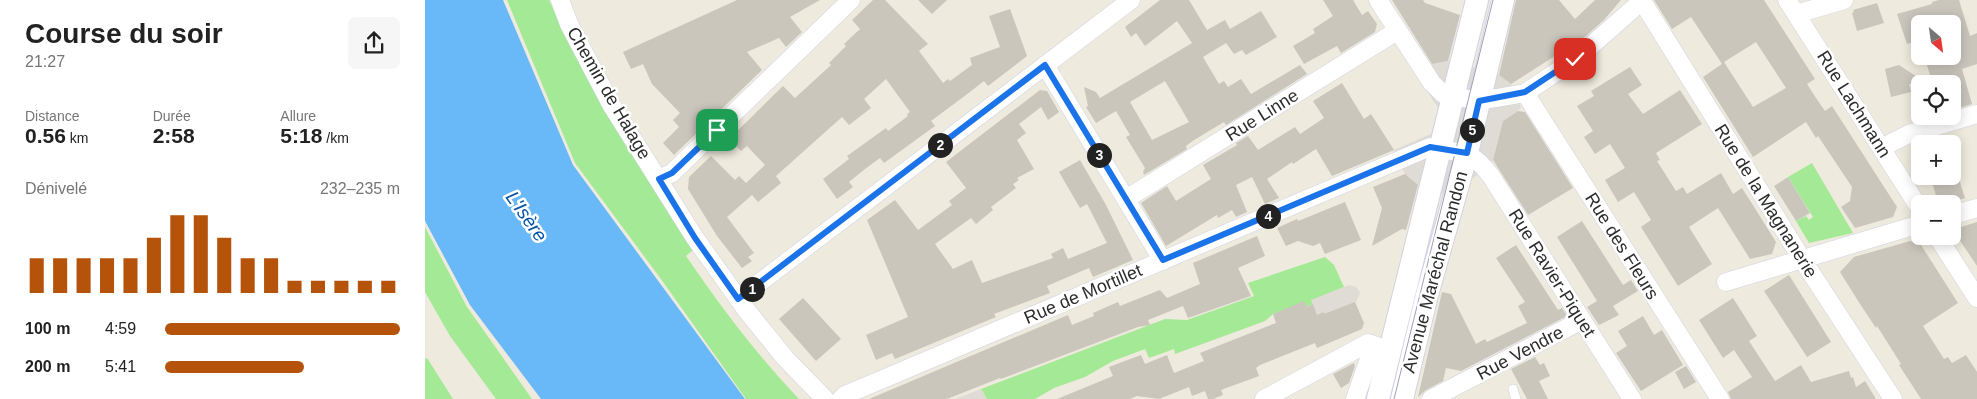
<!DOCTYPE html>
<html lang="fr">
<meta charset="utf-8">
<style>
body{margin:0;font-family:Arial,sans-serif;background:#f6f6f6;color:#222;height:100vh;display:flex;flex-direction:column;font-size:19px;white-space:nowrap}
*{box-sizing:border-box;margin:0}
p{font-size:16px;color:#767676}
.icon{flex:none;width:28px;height:28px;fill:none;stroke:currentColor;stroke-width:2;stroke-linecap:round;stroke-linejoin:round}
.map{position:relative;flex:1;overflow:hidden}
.panel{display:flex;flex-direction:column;background:#fff;width:425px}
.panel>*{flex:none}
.needle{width:32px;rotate:151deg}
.buttons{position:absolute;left:1486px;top:15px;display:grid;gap:10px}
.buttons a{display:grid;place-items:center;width:50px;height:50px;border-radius:8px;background:#fff;box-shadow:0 2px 12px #0003;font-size:25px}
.pin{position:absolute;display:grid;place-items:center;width:42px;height:42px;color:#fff;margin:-21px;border-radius:10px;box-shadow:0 2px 8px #0006}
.km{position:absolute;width:25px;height:25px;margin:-12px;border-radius:50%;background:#222;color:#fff;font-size:14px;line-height:25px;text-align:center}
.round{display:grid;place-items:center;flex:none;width:52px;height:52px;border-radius:8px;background:#f6f6f6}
.summary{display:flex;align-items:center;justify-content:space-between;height:85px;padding:0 25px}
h1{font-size:28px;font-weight:700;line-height:38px}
.stats{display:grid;grid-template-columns:repeat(3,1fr);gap:8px;height:85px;padding:5px 25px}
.stats div{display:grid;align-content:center}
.stats b{font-size:21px;font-weight:700}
.stats small{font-size:14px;font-weight:400}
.stats p{font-size:14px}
.chart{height:140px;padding:10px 25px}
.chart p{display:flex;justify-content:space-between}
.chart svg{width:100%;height:90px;margin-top:5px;stroke:#b45309;stroke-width:6}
ul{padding:0 25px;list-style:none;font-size:16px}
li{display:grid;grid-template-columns:80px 60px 1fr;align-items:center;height:38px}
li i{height:12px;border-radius:6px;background:#b45309}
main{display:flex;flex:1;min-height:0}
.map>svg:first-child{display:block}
.green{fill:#a4e995}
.plaza{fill:#dedcd4}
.water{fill:#69b9f8}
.building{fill:#cac6bc;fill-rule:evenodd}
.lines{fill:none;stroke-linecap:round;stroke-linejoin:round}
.service-casing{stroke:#d2d2e5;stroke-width:10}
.minor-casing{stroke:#d2d2e5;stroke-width:19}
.tertiary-casing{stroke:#d2d2e5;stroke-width:24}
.service{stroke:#fff;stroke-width:9}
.minor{stroke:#fff;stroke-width:18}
.tertiary{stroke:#fff;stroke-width:22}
.tram{stroke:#9f9fb7;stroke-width:1}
.route-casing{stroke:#fff;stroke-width:10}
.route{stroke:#1a73e8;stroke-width:6}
.labels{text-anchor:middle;stroke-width:5;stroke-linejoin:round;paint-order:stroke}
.street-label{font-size:18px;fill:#2c2c2c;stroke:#fff}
.water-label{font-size:19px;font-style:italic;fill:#0353a8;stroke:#fff}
</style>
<main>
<section class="panel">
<div class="summary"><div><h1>Course du soir</h1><p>21:27</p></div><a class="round"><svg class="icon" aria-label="share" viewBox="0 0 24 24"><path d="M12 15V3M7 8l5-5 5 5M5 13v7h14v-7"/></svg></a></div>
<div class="stats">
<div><p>Distance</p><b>0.56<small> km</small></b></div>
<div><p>Durée</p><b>2:58</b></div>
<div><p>Allure</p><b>5:18<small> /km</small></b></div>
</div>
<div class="chart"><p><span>Dénivelé</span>232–235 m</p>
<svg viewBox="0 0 160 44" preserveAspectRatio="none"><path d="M5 44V27M15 44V27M25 44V27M35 44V27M45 44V27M55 44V17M65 44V6M75 44V6M85 44V17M95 44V27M105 44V27M115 44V38M125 44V38M135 44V38M145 44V38M155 44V38"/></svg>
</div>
<ul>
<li><b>100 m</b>4:59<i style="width:100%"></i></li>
<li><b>200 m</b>5:41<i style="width:59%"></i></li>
</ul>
</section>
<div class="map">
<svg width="1552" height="399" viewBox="0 0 1552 399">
<rect width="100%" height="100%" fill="#eeeadd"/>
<path class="green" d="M82,0H124L161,77L268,250L261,256C296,307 332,355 374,399H321L236,279L150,163Z
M1387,163L1428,233L1384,243L1371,221L1381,216L1384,220L1388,217L1363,177Z
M0,227L42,307L107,399H71L25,336L0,292Z
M900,257L909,265L919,287L887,300L888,304L882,307L879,302L848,314L840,321L750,354L749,349L724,358L720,349L688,361L660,377L629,388L610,399H562L556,389L740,319L762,320L829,296L823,283Z
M2,358L28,399H0V359Z"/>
<path class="plaza" d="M1025,61L1071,73L1086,84L1096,107L1093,111L1078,121L1068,160L1056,177L1053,175L1044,180L1037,199L994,186L980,174L969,150L1006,134L1013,108L992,75L1007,64Z
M924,285L931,287L934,291L935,293L931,302L908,311L900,317L899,313L892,315L886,300Z
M556,389L562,399H530Z"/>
<path class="water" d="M0,0H78L148,165L320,399H116L45,305L0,221Z"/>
<path class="building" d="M312,0H395L365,17L377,32L361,47L354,38L322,52L337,70L249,155L238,143L254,127L248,120L255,113L227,84L218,64L206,69L198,52Z
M448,0H460L503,44L494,51L518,83L523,79L525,81L547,65L545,58L575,47L564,16L585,9L602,56L563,86L559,81L541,95L506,121L510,126L459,163L455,158L440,169L424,182L428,187L412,199L398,179L424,159L422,156L461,128L463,131L483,116L482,114L485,112L461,79L439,99L446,108L424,125L417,117L351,176L356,183L333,202L327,195L302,217L329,253L323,257L327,261L317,268L292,236L263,189L264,177L286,156L310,180L314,176L321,183L340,165L322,146L316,151L304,139L358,86L370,98L406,65L404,63L421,46L419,44L435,29L427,20Z
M493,0H522L507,14Z
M735,0H764L782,30L800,20L805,29L836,11L852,37L821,55L817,50L809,54L801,43L778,57L794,84L799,81L803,87L816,79L826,94L875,65L882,74L801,125L799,122L769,140L761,146L762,149L719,175L718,172L720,168L701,137L705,135L691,111L671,123L661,107L663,106L659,87L671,92L675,98L767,43L752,21L720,46L711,33L706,37L700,27ZM740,81L764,122L727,140L705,102Z
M898,0H928L937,15L943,11L952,24L950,32L916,53L912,46L879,64L868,46L890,33L888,29L908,16Z
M967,0H998L1000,3L1035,15L1023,61L1007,64Z
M1091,0H1134L1150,19L1170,0H1196L1179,20L1161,36L1086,84L1074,75Z
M1229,0H1339L1390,79L1382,84L1391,98L1400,111L1407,106L1472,207L1468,217L1430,228L1416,207L1425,201L1427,187L1393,136L1391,138L1381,122L1328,157L1278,77L1297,64L1266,17L1247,29ZM1331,42L1361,88L1328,107L1299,62Z
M1514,0H1534L1545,36L1552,33V64L1537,69L1547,104L1528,110V84H1508L1499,56H1528V24H1495V40L1482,44L1472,14L1507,4V2Z
M1452,3L1459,23L1432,31L1427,13L1429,12L1428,10Z
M1474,65L1503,84H1484L1486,92L1466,97L1460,69Z
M1205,67L1217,85L1203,94L1218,114L1255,90L1277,124L1231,153L1235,160L1232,161L1251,191L1258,187L1262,194L1296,173L1308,194L1317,188L1331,210L1351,242L1347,254L1325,259L1293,208L1264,227L1287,264L1253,286L1216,227L1226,220L1209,192L1193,202L1180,180L1200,168L1185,144L1170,154L1159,137L1168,131L1152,106L1169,96L1166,91Z
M917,83L939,119L946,114L969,150L907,176L891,149L868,164L867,162L842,179L854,198L840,204L827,177L811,185L822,212L811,217L807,210L793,218L792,215L741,246L716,203L742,186L751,201L786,179L778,165L812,145L811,143L823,136L833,150L870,127L875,134L899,118L888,101Z
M615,90L622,91L634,112L623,120L616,107L594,124L601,133L592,140L609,169L592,178L594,180L588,184L591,188L566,207L568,210L551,224L546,218L510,244L528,269L547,260L557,283L628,258L626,254L638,248L643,259L682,243L662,204L655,208L634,172L655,160L681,205L708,260L668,277L664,268L622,286L625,293L569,314L571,317L470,359L467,353L451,360L441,335L483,317L442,220L470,200L493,230L527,205L524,201L541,188L521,162Z
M1093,111L1100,112L1148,188L1103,215L1068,160L1078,121Z
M980,174L993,185L981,230L977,229L947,246L957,208L948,187Z
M1505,176H1533L1540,198L1521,204L1519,197L1512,199Z
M1363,177L1385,213L1371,221L1349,186Z
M920,202L936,240L900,254L895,243L888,246L873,241L861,246L852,228L872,219L873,221Z
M1157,221L1198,285L1206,280L1213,291L1188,306L1194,315L1174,325L1162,307L1172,301L1132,237Z
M1552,222V266L1532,236L1536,227Z
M832,236L840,256L813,268L826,296L763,318L758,306L723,320L725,325L713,327L576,379L575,378L522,399H444L643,315L647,325L669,316L668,313L693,302L695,306L735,290L742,298L775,284L768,263Z
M1485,241L1496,245L1533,303L1498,326L1519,359L1523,357L1527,363L1541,355L1552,372V399H1496L1474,365L1476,364L1452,326L1451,328L1435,304L1415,272L1429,257Z
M1091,245L1133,310L1137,308L1142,316L1036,371L1021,368L1018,381L1001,390L993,397L1017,292L1026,294L1051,344L1060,339L1062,342L1102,323L1093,306L1100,302L1071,258Z
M1364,275L1406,342L1382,357L1339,291Z
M378,298L416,339L391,361L354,319Z
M1308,298L1332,336L1324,341L1350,381L1376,365L1386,382L1424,371L1426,378L1428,377L1431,387L1440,381L1451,399H1306L1303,392L1327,377L1309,350L1298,358L1274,320Z
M879,301L882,307L888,304L892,315L899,312V314L930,302L939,323L937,329L892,348L890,343L835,365L831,368L834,376L796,390L798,395L788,399H783L780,391L767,396L764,387L734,399L712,396L705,399H632L688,376L684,367L716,355L720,364L742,355L749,373L779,361L775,353L851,323L848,314Z
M1218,316L1229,335L1237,330L1258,365L1216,391L1191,353L1202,346L1193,331Z
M1110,357L1115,365L1119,363L1125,376L1114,381L1123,399H1102L1086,369Z
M929,363L930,366L924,383L916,388L908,374Z
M1261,366L1271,382L1259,389L1250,372Z"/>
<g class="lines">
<defs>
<path id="service" d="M1088,389L1091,399"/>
<path id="minor" d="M135,0L144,24L187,106L270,238L322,311L360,358L400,399
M953,0L1007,83L1018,94L1054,101L1100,93L1151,59L1218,0
M1362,0L1495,209
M1217,1L1377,259L1468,399
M1371,14L1419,0
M620,65L738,261
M1100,93L1295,399
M1456,148L1484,134L1552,114
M234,179L247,173L426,0
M701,199L972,31
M1528,215L1552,208
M1512,236L1552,298
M1301,282L1495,224
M313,299L706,0
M416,399L420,395L470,374L1005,147C1037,155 1044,147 1066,176L1207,399
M839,399L943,343L966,351
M930,399L944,359L955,348
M1006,399L1157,320"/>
<path id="tertiary" d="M953,399L1052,0
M977,399L1002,295L1042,153L1078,0"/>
</defs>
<use href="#service" class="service-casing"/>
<use href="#minor" class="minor-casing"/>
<use href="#tertiary" class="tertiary-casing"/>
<use href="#service" class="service"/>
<use href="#minor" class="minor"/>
<use href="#tertiary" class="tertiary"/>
<path class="tram" d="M969,399L1068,0"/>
</g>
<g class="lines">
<defs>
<path id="route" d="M292,130L247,173L234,179L270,238L313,299L620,65L738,260L1005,147L1042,153L1054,101L1100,92L1150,59"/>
</defs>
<use href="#route" class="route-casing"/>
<use href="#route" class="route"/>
</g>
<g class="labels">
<g class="street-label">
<text transform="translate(184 93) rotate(60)" y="6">Chemin de Halage</text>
<text transform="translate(1429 104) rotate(58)" y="6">Rue Lachmann</text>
<text transform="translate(837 115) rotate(-32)" y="6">Rue Linne</text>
<text transform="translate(1341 201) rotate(58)" y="6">Rue de la Magnanerie</text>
<text transform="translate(1197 246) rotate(58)" y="6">Rue des Fleurs</text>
<text transform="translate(1010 272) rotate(-75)" y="6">Avenue Maréchal Randon</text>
<text transform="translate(1127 273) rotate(58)" y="6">Rue Ravier-Piquet</text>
<text transform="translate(658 294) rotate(-23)" y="6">Rue de Mortillet</text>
<text transform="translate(1095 353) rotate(-28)" y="6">Rue Vendre</text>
</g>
<g class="water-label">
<text transform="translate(102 216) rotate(55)" y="7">L'Isère</text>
</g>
</g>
</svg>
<div class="buttons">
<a><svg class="needle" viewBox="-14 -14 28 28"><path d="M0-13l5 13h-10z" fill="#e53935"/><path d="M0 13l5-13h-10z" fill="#767676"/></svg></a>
<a><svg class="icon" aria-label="locate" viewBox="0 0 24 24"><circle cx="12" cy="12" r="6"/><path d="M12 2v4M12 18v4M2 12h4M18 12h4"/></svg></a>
<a>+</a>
<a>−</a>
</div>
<div class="pin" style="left:292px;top:130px;background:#1e9e55"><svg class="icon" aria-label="arrive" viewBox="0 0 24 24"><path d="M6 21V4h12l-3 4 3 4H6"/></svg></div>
<div class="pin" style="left:1150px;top:59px;background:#d93025"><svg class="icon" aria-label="check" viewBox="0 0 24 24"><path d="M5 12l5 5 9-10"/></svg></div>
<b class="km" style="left:327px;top:289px">1</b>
<b class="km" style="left:515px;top:145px">2</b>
<b class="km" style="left:674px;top:155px">3</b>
<b class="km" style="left:843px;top:216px">4</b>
<b class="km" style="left:1047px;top:130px">5</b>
</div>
</main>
